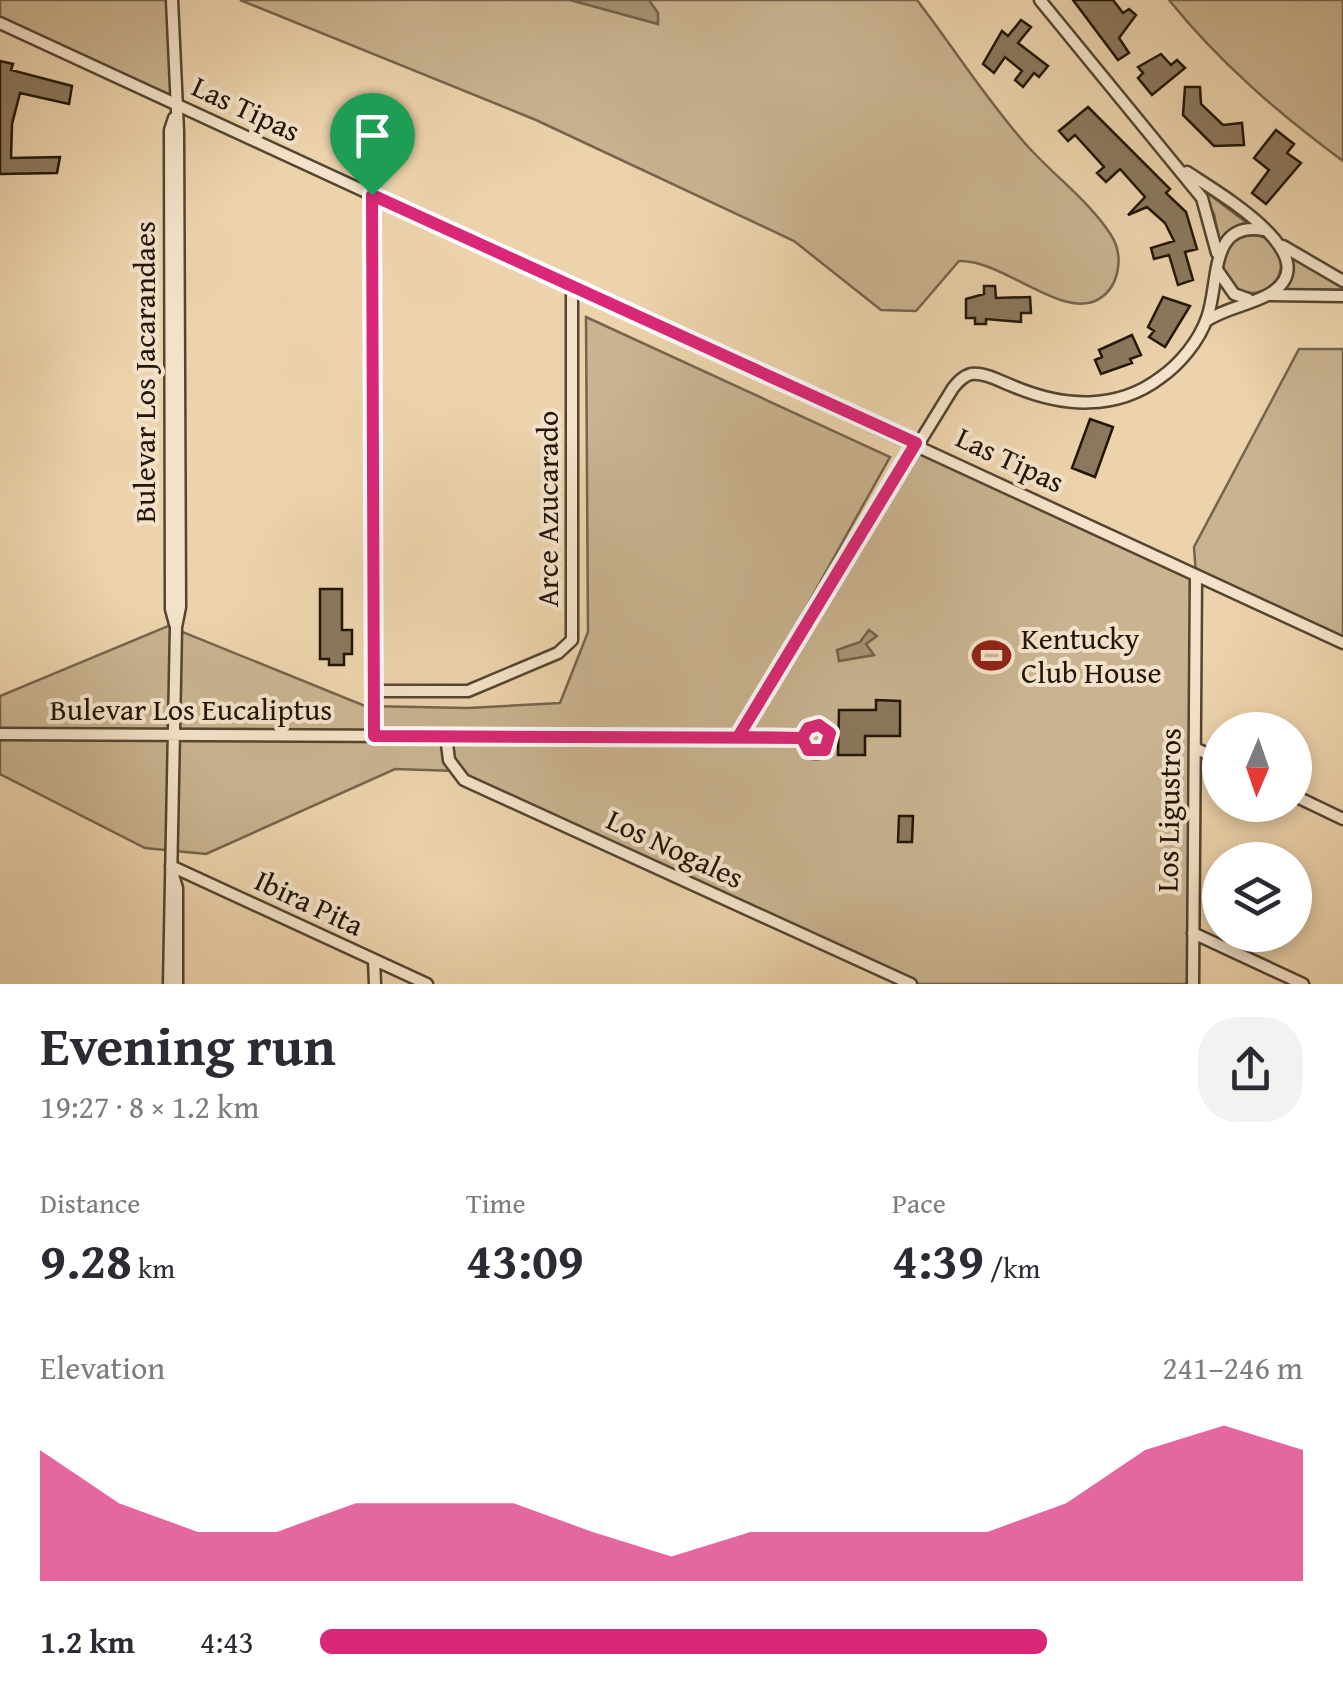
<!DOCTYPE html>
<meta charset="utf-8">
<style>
body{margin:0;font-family:"Gentium Book Plus",serif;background:#f2f2f3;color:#2b2b33;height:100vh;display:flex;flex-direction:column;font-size:38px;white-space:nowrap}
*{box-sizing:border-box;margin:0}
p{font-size:32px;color:#7c7c81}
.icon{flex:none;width:55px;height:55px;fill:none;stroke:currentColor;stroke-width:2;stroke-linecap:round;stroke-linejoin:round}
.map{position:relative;height:984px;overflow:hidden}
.panel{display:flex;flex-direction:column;background:#fff;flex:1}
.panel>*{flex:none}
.needle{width:65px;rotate:182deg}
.controls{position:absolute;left:1202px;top:712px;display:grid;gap:20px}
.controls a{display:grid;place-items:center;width:110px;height:110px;border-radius:50%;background:#fff;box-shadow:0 5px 15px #0003;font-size:50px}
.pin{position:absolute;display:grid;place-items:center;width:85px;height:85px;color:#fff;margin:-102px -42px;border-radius:50% 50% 50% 0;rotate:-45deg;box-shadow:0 0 10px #0007}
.pin .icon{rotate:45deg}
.round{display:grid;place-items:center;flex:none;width:105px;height:105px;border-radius:40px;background:#f2f2f3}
.headline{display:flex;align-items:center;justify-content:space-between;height:170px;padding:0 40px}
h1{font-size:55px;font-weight:700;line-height:75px}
.stats{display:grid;grid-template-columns:repeat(3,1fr);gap:15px;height:170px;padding:10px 40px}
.stats div{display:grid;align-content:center}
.stats b{font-size:50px;font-weight:700}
.stats small{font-size:28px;font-weight:400}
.stats p{font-size:28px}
.chart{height:280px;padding:20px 40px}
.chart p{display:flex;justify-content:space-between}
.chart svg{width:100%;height:180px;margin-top:10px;fill:#db2777;opacity:.7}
ul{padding:0 40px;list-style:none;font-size:32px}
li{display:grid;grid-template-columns:160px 120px 1fr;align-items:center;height:75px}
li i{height:25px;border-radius:12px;background:#db2777}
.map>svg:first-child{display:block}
.green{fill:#c9b390;stroke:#75644c;stroke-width:2.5}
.water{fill:#a79374;stroke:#716149;stroke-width:2.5}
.building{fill:#8b785d;stroke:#211608;stroke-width:2.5}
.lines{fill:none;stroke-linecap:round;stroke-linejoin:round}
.minor-casing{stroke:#544531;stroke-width:15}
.minor{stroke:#f3e2c9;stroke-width:10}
.route-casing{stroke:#fff;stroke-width:20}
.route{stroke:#db2777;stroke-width:12}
.labels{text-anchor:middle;stroke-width:8;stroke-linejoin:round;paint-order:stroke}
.street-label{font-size:30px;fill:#211608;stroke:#f3e2c9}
.poi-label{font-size:30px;fill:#211608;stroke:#f3e2c9;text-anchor:start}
</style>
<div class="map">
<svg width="1343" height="984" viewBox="0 0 1343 984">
<rect width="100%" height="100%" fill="#ecd3ac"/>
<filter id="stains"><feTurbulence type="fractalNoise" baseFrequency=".002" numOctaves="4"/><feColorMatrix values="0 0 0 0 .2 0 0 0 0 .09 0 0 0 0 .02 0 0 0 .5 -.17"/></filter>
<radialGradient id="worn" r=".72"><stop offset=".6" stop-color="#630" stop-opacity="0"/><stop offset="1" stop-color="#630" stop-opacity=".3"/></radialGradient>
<path class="green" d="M0,0H172L175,104L0,23Z
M240,0H917C953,47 984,96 1023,141C1049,172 1089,200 1111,235C1125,257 1119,290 1095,301C1060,317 1000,259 959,261L916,311L881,310L794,241L536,120Z
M1169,0H1343V161C1278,113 1220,63 1169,0Z
M1201,188L1247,223V226L1219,240L1214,214Z
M1223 264a29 29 0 1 1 58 0a29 29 0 1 1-58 0Z
M1291,256L1343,288V290L1285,289Z
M586,317L890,457L737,731L916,443L1196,575L1194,547L1299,349H1343V643L1197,577L1193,984H911L464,780L456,771L395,769L206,854L145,848L0,774V696L168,626L365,706L468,708L560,703L588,632Z"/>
<path class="water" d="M570,0H649L658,13V24Z
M869,630L877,636L866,644L874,655L839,661L837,650L860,642Z"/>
<path class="building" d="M1073,0H1113L1123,13L1129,9L1136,15L1119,38L1129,53L1118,60Z
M1021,20L1031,27L1018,43L1048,66L1039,77L1034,73L1023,87L1015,80L1022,71L1005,57L994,73L983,64L1002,31L1008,36Z
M1161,54L1171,65L1177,60L1185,68L1152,95L1138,78L1143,73L1138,67Z
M0,61L13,64L11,70L72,86L69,104L20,93L12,124L11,158L60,157L57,173L0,174Z
M1185,87H1200L1201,104L1223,125L1242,123L1244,145L1214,146L1183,115Z
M1088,107L1170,189L1166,193L1186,212L1197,249L1185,252L1193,280L1178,285L1169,255L1154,259L1151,248L1174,241L1165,223L1147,207L1128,215L1145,197L1120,169L1106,182L1097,173L1104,167L1075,135L1068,141L1059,131Z
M1276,130L1294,144L1287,153L1301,163L1266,204L1252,193L1269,170L1254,158Z
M984,286H995L996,298L1030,297L1031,313H1021V322L986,319V324H975V318H966V299L984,294Z
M1163,297L1190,306L1165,347L1149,337L1154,331L1148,327Z
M1132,335L1141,355L1130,359L1132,363L1101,374L1095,360L1102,357L1099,350Z
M1090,419L1113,427L1095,477L1072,468Z
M320,589H342V630H352V654H344V665H329V659H320Z
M876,700L900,701V736H865V755H838L839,710H876Z
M899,816H913L912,842H898Z"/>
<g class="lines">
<defs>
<path id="minor" d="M1040,0L1202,198L1217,253
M0,23L1343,643
M174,118L170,130L171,609L175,624
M1187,172C1215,191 1330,256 1271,293C1252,305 1227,307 1206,321
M372,195L374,736
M1283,246L1343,281
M1218,271L1234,294L1248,299
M1269,295L1343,296
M373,691H468L558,653L572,640V286
M802 739a14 14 0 1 1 28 0a14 14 0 1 1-28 0Z
M0,734L802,738
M446,736L449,760L464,780L911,984
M738,737L953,388C958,382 963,376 971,374C985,372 1001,382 1015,387C1063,407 1116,411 1160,378C1180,364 1199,341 1207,318C1220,283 1208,220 1264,230
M1195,748L1220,760
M1295,796L1343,819
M171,866L427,984
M172,872L177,888V984
M1193,933L1303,984
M374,960L375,984
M169,984L176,627L180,607L178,131L172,0
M1193,984L1196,576"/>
</defs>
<use href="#minor" class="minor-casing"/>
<use href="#minor" class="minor"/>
</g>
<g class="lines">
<defs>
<path id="route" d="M372,195L374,736L802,738L808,750H825L830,733L819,725L808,728L802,738L738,737L916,443L372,195"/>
</defs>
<use href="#route" class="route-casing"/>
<use href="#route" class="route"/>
</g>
<defs>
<symbol id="stadium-bare" viewBox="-9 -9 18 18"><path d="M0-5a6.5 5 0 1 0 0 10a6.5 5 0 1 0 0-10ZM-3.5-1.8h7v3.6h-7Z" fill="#8f2418" stroke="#f3e2c9" stroke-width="2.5" paint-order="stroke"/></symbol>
</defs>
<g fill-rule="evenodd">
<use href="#stadium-bare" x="964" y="628" width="55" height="55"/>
</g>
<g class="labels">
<g class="street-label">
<text transform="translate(246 109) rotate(25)" y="10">Las Tipas</text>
<text transform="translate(145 372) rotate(-90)" y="10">Bulevar Los Jacarandaes</text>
<text transform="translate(1010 460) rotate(25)" y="10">Las Tipas</text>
<text transform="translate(548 509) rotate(-90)" y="10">Arce Azucarado</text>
<text x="191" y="720">Bulevar Los Eucaliptus</text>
<text transform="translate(1169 810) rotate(-89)" y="10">Los Ligustros</text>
<text transform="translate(675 849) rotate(25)" y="10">Los Nogales</text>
<text transform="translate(309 903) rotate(25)" y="10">Ibira Pita</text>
</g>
<g class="poi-label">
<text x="1021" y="649">Kentucky<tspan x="1021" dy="34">Club House</tspan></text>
</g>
</g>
<rect width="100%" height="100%" filter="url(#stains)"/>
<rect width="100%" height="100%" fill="url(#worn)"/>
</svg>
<div class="controls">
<a><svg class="needle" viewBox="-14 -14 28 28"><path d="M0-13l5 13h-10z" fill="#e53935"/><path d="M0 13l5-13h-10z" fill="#7c7c81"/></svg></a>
<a><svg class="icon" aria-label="layers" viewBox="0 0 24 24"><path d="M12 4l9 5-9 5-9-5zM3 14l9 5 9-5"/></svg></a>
</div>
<div class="pin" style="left:372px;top:195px;background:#1e9e55"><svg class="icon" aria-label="arrive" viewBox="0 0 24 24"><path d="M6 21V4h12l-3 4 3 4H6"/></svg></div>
</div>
<section class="panel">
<div class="headline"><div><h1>Evening run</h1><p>19:27 · 8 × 1.2 km</p></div><a class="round"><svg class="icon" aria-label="share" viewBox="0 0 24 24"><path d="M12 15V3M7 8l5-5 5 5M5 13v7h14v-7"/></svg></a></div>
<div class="stats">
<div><p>Distance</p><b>9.28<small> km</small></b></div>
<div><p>Time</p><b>43:09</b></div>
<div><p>Pace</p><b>4:39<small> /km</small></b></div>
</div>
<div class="chart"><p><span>Elevation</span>241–246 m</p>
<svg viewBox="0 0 160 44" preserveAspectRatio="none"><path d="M0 44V12L10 25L20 32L30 32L40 25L50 25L60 25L70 32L80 38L90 32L100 32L110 32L120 32L130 25L140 12L150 6L160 12V44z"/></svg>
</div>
<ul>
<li><b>1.2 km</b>4:43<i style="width:74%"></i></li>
</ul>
</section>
